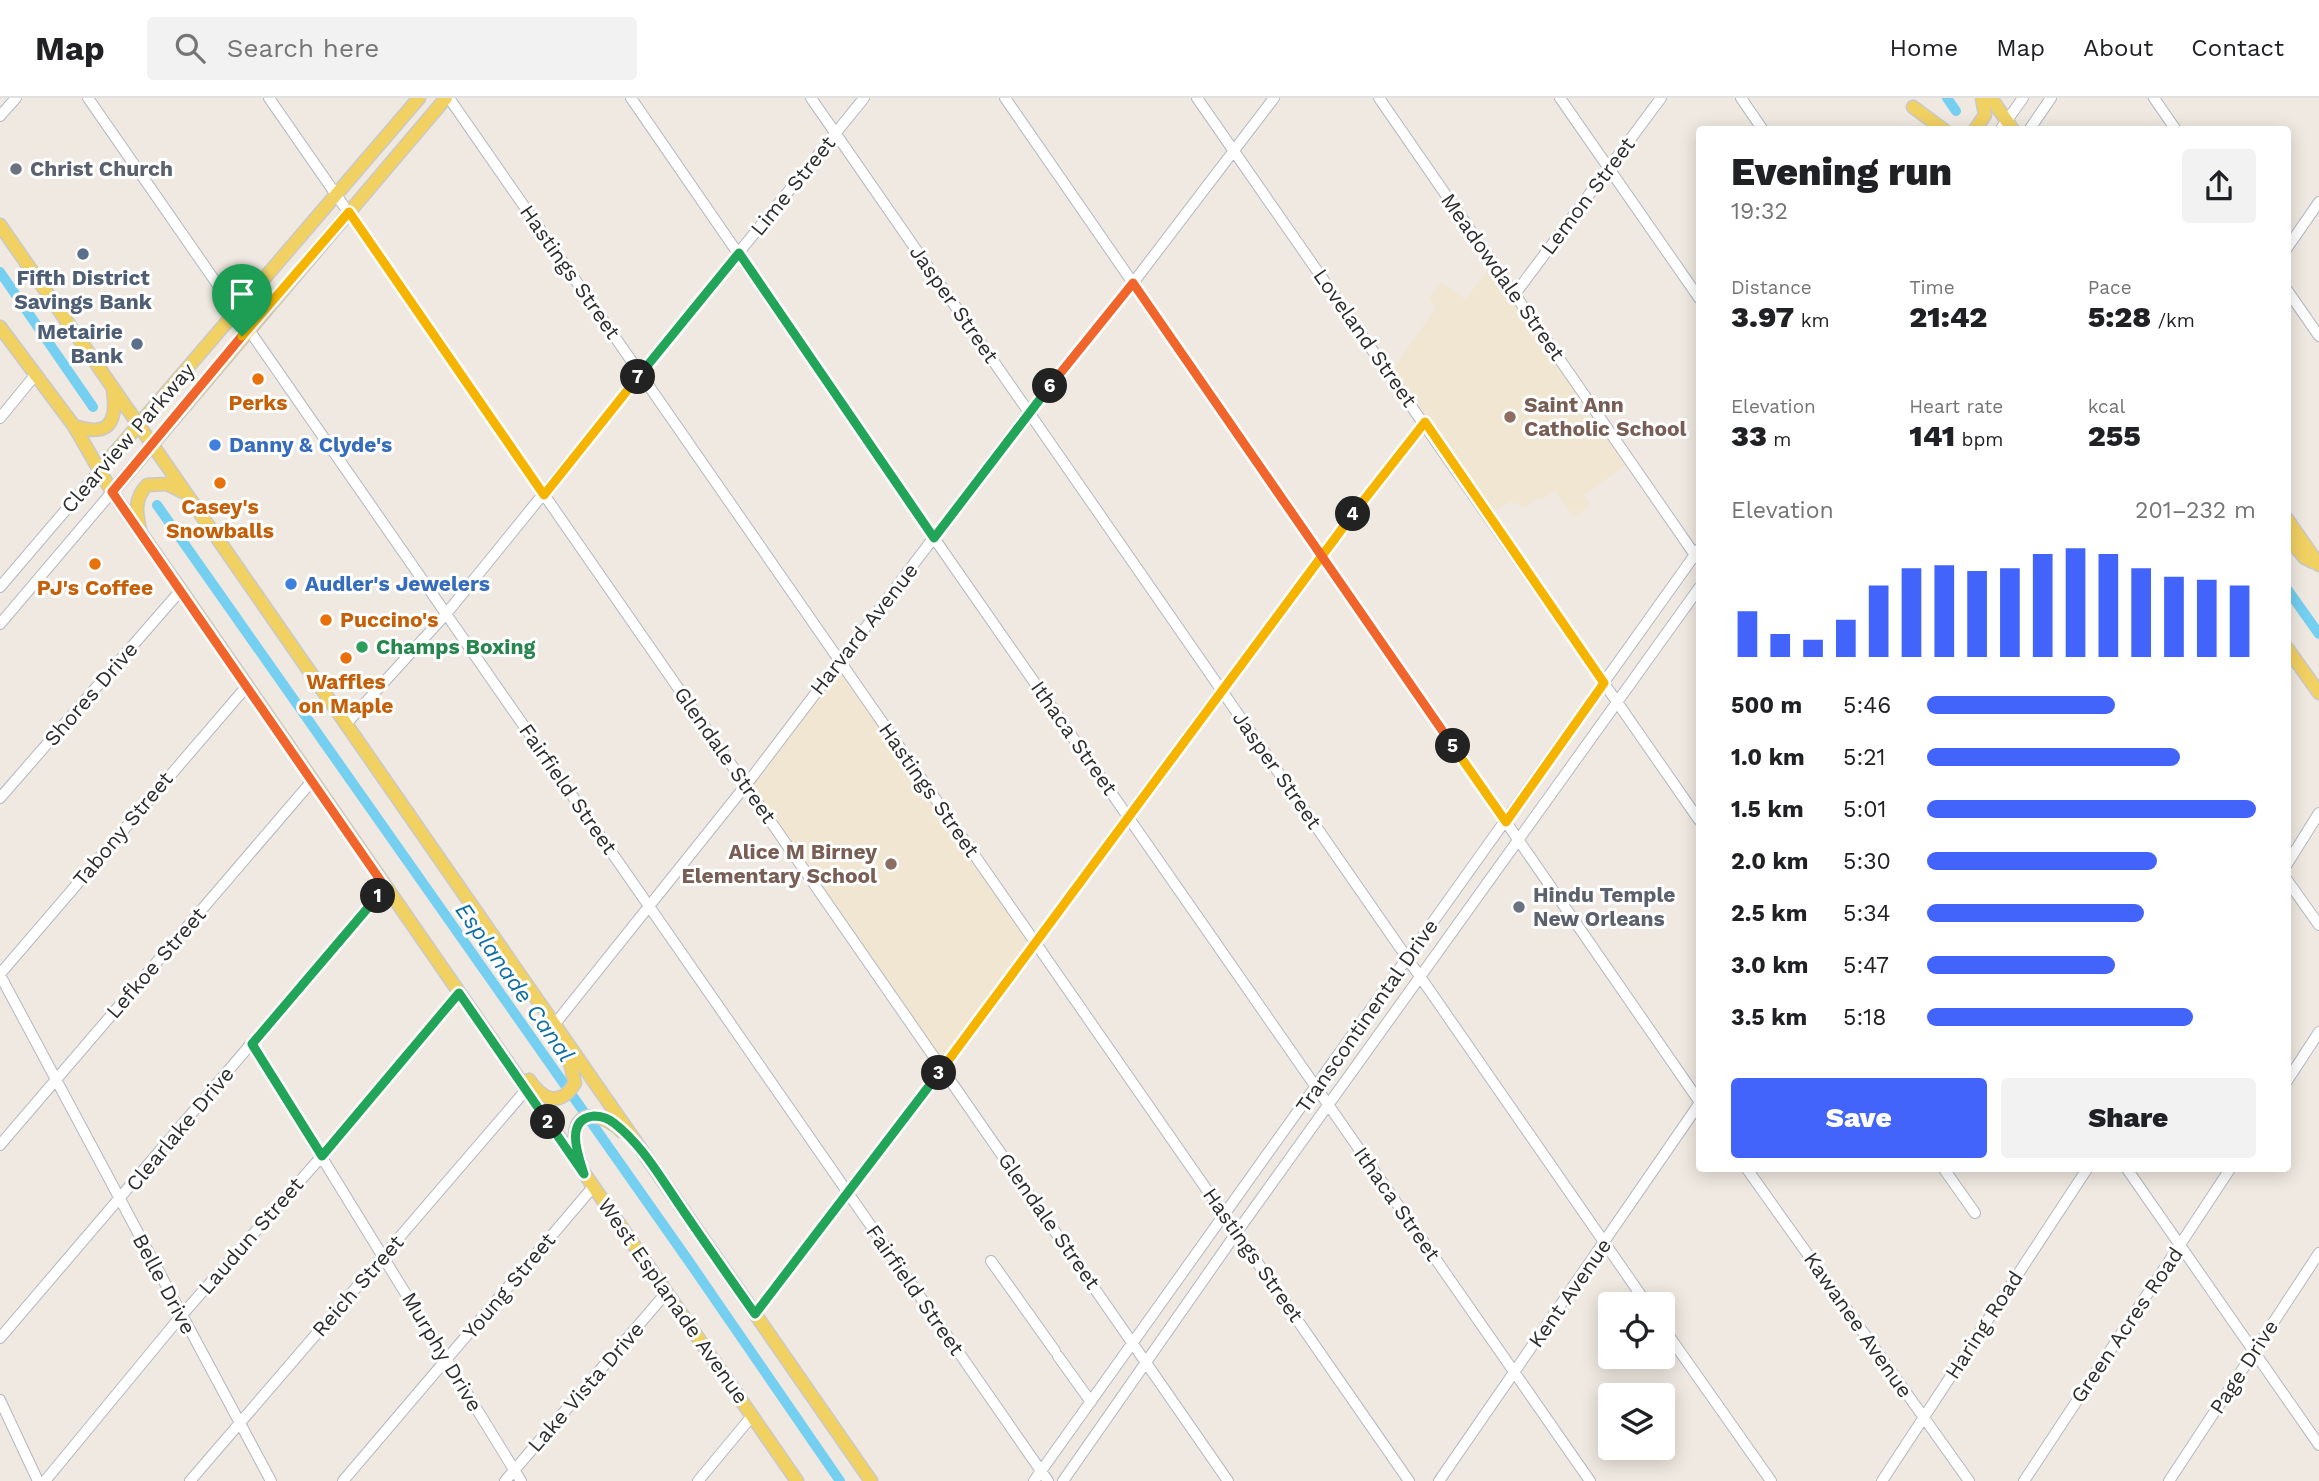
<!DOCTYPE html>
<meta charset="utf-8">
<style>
body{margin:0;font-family:"Work Sans",sans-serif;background:#f2f2f2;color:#202124;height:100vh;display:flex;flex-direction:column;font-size:26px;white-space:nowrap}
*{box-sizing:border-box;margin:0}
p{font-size:23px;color:#757577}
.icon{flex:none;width:38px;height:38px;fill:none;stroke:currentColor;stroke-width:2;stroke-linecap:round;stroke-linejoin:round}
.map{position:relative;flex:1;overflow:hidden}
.details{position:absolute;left:1696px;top:28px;width:595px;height:1046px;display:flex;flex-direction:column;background:#fff;border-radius:7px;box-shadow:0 4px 18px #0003}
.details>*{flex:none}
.controls{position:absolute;left:1598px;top:1194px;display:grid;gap:14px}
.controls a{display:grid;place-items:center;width:77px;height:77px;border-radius:7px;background:#fff;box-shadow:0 4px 18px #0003;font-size:35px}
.pin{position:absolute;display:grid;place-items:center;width:60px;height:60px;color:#fff;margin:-72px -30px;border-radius:50% 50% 50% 0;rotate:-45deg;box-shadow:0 0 7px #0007}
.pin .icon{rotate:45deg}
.km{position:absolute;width:35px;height:35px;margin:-18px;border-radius:50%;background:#222;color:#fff;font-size:19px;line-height:35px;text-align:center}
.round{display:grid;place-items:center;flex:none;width:74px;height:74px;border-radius:7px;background:#f2f2f2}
.summary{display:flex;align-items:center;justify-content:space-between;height:119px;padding:0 35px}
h1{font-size:38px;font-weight:800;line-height:52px}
.stats{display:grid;grid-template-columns:repeat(3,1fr);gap:10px;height:119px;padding:7px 35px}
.stats div{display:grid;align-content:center}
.stats b{font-size:30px;font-weight:800}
.stats small{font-size:19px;font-weight:400}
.stats p{font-size:19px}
.chart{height:196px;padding:14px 35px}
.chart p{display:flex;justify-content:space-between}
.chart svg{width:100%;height:126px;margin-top:7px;stroke:#4264fb;stroke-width:6}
.primary-button{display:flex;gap:14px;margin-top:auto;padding:14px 35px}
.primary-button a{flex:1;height:80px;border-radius:7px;background:#4264fb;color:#fff;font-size:28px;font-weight:800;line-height:80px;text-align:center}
.primary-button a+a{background:#f2f2f2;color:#202124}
ul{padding:0 35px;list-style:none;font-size:23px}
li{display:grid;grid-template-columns:112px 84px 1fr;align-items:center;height:52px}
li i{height:18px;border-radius:9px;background:#4264fb}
header{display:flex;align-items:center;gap:42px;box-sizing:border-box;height:98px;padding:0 35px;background:#fff;border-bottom:2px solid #e0e0e0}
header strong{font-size:33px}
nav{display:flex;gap:38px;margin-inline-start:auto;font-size:24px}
.search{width:490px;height:63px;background:#f2f2f2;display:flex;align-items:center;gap:18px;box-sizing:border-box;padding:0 24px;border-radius:7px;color:#757577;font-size:26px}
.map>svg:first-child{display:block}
.education{fill:#f0e6d1}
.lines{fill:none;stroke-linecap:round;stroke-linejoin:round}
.canal{stroke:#75cff0;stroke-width:10}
.minor-casing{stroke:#b4b7c1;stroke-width:12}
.major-casing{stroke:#c9c9c9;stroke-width:15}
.minor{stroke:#fff;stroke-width:10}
.major{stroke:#f2d163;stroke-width:12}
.split-1-casing{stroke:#fff;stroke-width:14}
.split-2-casing{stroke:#fff;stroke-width:14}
.split-3-casing{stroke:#fff;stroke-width:14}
.split-4-casing{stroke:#fff;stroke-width:14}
.split-5-casing{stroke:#fff;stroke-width:14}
.split-6-casing{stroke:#fff;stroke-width:14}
.split-7-casing{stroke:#fff;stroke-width:14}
.split-8-casing{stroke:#fff;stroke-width:14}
.split-1{stroke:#f0652b;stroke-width:9}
.split-2{stroke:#22a559;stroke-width:9}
.split-3{stroke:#22a559;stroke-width:9}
.split-4{stroke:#f5b400;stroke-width:9}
.split-5{stroke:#f5b400;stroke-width:9}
.split-6{stroke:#f0652b;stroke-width:9}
.split-7{stroke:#22a559;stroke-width:9}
.split-8{stroke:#f5b400;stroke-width:9}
.worship-dot{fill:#6b7280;stroke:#fff;stroke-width:2.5}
.service-dot{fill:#5c6f8a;stroke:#fff;stroke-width:2.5}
.food-dot{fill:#e8710a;stroke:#fff;stroke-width:2.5}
.education-dot{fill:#8d6e63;stroke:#fff;stroke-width:2.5}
.shop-dot{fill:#3f7fe0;stroke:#fff;stroke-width:2.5}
.leisure-dot{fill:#2e9e5b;stroke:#fff;stroke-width:2.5}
.labels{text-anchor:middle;stroke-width:6;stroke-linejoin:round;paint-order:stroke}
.worship-label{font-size:21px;font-weight:bold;fill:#5b616d;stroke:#fff;text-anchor:start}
.street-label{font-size:21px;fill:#2e2e2e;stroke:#fff}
.service-label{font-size:21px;font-weight:bold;fill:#4e5e75;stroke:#fff}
.food-label{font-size:21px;font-weight:bold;fill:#c56008;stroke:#fff}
.education-label{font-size:21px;font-weight:bold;fill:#785e54;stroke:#fff;text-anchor:start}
.shop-label{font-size:21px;font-weight:bold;fill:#366cbe;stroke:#fff;text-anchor:start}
.leisure-label{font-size:21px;font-weight:bold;fill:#27864d;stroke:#fff;text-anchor:start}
.water-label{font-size:23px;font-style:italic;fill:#0d6fa3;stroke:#fff}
</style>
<header>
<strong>Map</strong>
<div class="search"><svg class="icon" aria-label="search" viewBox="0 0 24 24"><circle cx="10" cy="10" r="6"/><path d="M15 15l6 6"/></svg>Search here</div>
<nav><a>Home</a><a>Map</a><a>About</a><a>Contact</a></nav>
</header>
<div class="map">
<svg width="2319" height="1383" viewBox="0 0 2319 1383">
<rect width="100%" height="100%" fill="#efe9e1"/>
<path class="education" d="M1490,169L1627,366L1584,397L1590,407L1574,419L1555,393L1541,402L1539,399L1525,409L1511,404L1492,414L1393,271L1435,211L1429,200L1441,185L1466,201Z
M841,572L1029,846L943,962L752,686Z"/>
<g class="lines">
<path class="canal" d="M1947,0L1956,13
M0,174L93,309
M157,407L688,1162L840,1383
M2287,491L2319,536"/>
<defs>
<path id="minor" d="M88,0L1048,1383
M269,0L1228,1383
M449,0L1409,1383
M631,0L934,440L1590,1383
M811,0L1647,1206
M1005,0L1699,1003
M1197,0L1699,722
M1379,0L1697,460
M1560,0L1699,200
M1741,0L1763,32
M2154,0L2176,32
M0,18L16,0
M2000,32L2023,0
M2029,32L2051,0
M2287,150L2319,104
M2287,192L2319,238
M1515,196L1661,0
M0,320L36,276
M0,489L99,373
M0,526L112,394
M346,626L446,516L864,0
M0,700L181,492
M2287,766L2319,715
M2287,782L2319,827
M0,876L247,588
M0,877L271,1383
M554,927L746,687L1029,314L1133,185L1274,0
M252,946L521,1383
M2287,983L2319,934
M0,1047L312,683
M1747,1071L1969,1383
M1944,1071L1975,1115
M2127,1071L2319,1347
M991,1163L1055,1253
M755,1216C984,923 1196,617 1425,324
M1662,1228L1771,1383
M0,1240L385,789
M1058,1258L1091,1304
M0,1302L38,1383
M45,1383L181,1218L322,1058L459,895
M190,1383L526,992
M343,1383L593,1089
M505,1383L666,1195
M698,1383L752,1318
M1034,1383L1699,451
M1063,1383L1237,1134L1699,490
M1439,1383L1699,1006
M1882,1383L2087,1071
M2024,1383L2230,1071
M2169,1383L2319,1155"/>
<path id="major" d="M1991,0L2013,32
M1913,9L1944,32
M1975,32L1985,17L1982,0
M0,127L871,1383
M0,229L74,328L112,394L181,492L797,1383
M74,328C108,339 118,326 113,292
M99,373L419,0
M112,394L446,0
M2287,421L2319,467
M140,432C136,414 134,401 147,387L167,386L183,394
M2287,439L2305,460L2313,464
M2287,550L2319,595
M529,982C543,1002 560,1010 575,985L567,953
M580,1064C577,1055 574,1046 575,1037C577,1007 608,1019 621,1033"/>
</defs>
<use href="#minor" class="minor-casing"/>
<use href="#major" class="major-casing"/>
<use href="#minor" class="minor"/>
<use href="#major" class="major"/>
</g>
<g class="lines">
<defs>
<path id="split-1" d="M242,238L112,394L385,789L378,798"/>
<path id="split-2" d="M378,798L252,946L322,1058L459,895L548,1024"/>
<path id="split-3" d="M548,1024L584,1076C578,1057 564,1021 594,1018C601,1018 609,1021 614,1025C641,1046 659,1077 678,1105C703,1142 729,1179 755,1216L939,975"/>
<path id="split-4" d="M939,975L1353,416"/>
<path id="split-5" d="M1353,416L1425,324L1604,585L1506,724L1453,648"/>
<path id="split-6" d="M1050,288L1133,185L1453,648"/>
<path id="split-7" d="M638,279L739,155L934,440L1050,288"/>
<path id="split-8" d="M242,238L349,114L544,397L638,279"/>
</defs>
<use href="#split-1" class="split-1-casing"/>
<use href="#split-2" class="split-2-casing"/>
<use href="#split-3" class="split-3-casing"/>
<use href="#split-4" class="split-4-casing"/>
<use href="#split-5" class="split-5-casing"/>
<use href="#split-6" class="split-6-casing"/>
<use href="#split-7" class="split-7-casing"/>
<use href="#split-8" class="split-8-casing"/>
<use href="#split-1" class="split-1"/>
<use href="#split-2" class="split-2"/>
<use href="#split-3" class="split-3"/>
<use href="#split-4" class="split-4"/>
<use href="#split-5" class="split-5"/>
<use href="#split-6" class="split-6"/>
<use href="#split-7" class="split-7"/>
<use href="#split-8" class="split-8"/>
</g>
<g class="worship-dot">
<circle cx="16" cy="71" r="7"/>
<circle cx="1519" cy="809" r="7"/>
</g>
<g class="service-dot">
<circle cx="83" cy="156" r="7"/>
<circle cx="137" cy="246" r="7"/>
</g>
<g class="food-dot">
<circle cx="258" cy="281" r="7"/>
<circle cx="220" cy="385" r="7"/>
<circle cx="95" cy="466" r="7"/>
<circle cx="326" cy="522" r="7"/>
<circle cx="346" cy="560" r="7"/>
</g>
<g class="education-dot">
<circle cx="1510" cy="319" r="7"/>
<circle cx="891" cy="766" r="7"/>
</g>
<g class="shop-dot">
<circle cx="215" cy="347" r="7"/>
<circle cx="291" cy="486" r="7"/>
</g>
<circle class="leisure-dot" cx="362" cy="549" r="7"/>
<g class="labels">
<g class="worship-label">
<text x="30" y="78">Christ Church</text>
<text x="1533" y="804">Hindu Temple<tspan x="1533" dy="24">New Orleans</tspan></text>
</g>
<g class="street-label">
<text transform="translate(793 88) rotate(-51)" y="7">Lime Street</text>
<text transform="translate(1588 98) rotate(-53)" y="7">Lemon Street</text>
<text transform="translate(570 174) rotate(55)" y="7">Hastings Street</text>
<text transform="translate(1503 179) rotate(55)" y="7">Meadowdale Street</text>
<text transform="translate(954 206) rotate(55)" y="7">Jasper Street</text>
<text transform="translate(1365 240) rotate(55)" y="7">Loveland Street</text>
<text transform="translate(128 340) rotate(-49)" y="7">Clearview Parkway</text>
<text transform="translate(864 531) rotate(-52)" y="7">Harvard Avenue</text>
<text transform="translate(91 596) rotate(-49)" y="7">Shores Drive</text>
<text transform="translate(1074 640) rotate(55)" y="7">Ithaca Street</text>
<text transform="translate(725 657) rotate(55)" y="7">Glendale Street</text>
<text transform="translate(1277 672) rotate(55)" y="7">Jasper Street</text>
<text transform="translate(568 691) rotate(55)" y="7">Fairfield Street</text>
<text transform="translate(929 692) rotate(55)" y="7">Hastings Street</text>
<text transform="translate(123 731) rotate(-50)" y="7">Tabony Street</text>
<text transform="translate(156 865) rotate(-49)" y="7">Lefkoe Street</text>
<text transform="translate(1367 918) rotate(-55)" y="7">Transcontinental Drive</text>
<text transform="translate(180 1031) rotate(-50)" y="7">Clearlake Drive</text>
<text transform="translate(1397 1106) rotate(55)" y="7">Ithaca Street</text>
<text transform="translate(1049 1123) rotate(55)" y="7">Glendale Street</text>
<text transform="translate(251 1138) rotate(-49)" y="7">Laudun Street</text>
<text transform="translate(1253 1157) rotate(55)" y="7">Hastings Street</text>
<text transform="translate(164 1186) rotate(62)" y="7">Belle Drive</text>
<text transform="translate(358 1188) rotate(-49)" y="7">Reich Street</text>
<text transform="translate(509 1188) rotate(-50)" y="7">Young Street</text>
<text transform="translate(915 1192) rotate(55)" y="7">Fairfield Street</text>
<text transform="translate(1570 1195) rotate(-55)" y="7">Kent Avenue</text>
<text transform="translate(673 1203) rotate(55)" y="7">West Esplanade Avenue</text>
<text transform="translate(1858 1227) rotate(55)" y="7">Kawanee Avenue</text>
<text transform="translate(1984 1227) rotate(-57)" y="7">Haring Road</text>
<text transform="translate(2127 1227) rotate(-56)" y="7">Green Acres Road</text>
<text transform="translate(442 1254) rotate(59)" y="7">Murphy Drive</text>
<text transform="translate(2244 1269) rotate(-57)" y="7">Page Drive</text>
<text transform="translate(586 1289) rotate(-49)" y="7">Lake Vista Drive</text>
</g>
<g class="service-label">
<text x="83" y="187">Fifth District<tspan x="83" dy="24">Savings Bank</tspan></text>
<text x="123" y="241" text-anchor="end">Metairie<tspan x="123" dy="24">Bank</tspan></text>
</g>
<g class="food-label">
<text x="258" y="312">Perks</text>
<text x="220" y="416">Casey's<tspan x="220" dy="24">Snowballs</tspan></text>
<text x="95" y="497">PJ's Coffee</text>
<text x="340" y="529" text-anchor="start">Puccino's</text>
<text x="346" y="591">Waffles<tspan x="346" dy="24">on Maple</tspan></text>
</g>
<g class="education-label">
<text x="1524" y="314">Saint Ann<tspan x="1524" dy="24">Catholic School</tspan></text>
<text x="877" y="761" text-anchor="end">Alice M Birney<tspan x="877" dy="24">Elementary School</tspan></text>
</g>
<g class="shop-label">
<text x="229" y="354">Danny &amp; Clyde's</text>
<text x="305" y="493">Audler's Jewelers</text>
</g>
<g class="leisure-label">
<text x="376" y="556">Champs Boxing</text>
</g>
<g class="water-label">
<text transform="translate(515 884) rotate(55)" y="8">Esplanade Canal</text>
</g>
</g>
</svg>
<div class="controls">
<a><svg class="icon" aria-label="locate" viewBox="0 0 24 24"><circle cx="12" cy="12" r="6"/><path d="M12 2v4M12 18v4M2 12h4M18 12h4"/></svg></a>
<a><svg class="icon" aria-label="layers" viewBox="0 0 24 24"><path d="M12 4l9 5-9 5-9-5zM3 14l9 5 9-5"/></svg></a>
</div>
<div class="pin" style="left:242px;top:238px;background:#1e9e55"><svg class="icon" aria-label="arrive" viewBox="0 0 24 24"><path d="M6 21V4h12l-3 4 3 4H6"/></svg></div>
<b class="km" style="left:378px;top:798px">1</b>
<b class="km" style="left:548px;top:1024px">2</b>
<b class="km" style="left:939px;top:975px">3</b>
<b class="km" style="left:1353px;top:416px">4</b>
<b class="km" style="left:1453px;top:648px">5</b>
<b class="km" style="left:1050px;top:288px">6</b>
<b class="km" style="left:638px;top:279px">7</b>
<section class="details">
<div class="summary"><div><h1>Evening run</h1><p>19:32</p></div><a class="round"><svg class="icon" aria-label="share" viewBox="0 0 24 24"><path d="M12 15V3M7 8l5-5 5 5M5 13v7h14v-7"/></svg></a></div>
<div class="stats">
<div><p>Distance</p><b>3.97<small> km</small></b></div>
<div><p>Time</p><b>21:42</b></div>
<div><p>Pace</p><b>5:28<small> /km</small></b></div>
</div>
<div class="stats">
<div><p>Elevation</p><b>33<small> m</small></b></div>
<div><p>Heart rate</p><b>141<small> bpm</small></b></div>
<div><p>kcal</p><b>255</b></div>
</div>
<div class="chart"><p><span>Elevation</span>201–232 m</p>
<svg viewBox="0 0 160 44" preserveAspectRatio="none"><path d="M5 44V28M15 44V36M25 44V38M35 44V31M45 44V19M55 44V13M65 44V12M75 44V14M85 44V13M95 44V8M105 44V6M115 44V8M125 44V13M135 44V16M145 44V17M155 44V19"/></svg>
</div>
<ul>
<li><b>500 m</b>5:46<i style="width:57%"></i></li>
<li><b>1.0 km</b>5:21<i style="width:77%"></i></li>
<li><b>1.5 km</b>5:01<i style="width:100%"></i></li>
<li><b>2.0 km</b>5:30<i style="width:70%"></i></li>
<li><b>2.5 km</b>5:34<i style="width:66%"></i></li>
<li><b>3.0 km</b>5:47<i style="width:57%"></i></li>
<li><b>3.5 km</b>5:18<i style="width:81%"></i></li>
</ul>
<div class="primary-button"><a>Save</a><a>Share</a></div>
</section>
</div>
